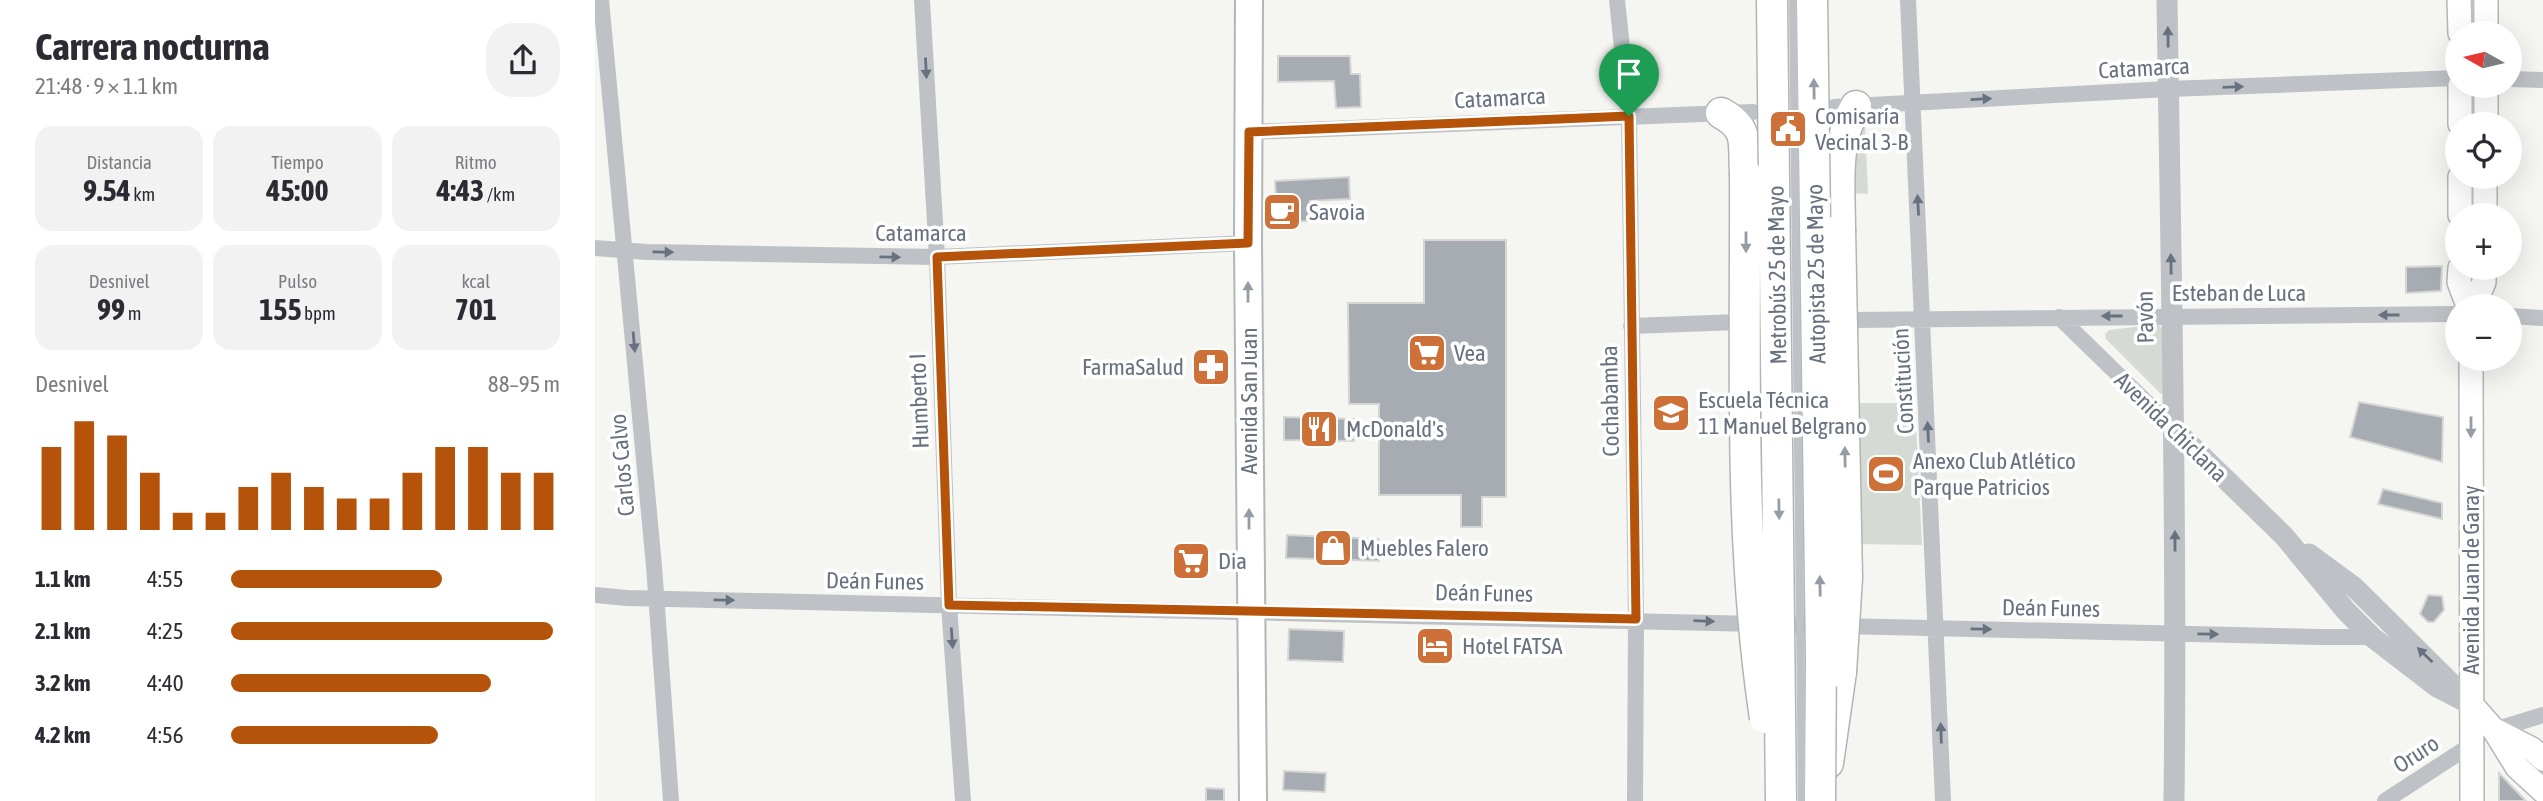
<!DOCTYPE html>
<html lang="es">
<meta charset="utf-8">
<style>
body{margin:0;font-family:"Asap Condensed",sans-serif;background:#f2f2f3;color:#2b2b33;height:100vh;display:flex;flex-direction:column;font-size:26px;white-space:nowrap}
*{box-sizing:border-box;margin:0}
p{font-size:23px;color:#7c7c81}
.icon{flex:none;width:38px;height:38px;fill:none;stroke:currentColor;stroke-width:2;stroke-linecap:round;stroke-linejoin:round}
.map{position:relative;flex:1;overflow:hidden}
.details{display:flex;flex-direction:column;background:#fff;width:595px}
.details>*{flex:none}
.needle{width:46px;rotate:278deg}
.controls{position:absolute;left:1850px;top:21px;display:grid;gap:14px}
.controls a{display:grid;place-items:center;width:77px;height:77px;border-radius:50%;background:#fff;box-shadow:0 7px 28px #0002;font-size:35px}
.pin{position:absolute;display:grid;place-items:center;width:60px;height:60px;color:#fff;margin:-72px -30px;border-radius:50% 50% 50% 0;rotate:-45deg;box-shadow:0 0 7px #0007}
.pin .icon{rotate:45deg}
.round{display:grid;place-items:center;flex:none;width:74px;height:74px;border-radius:28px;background:#f2f2f3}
.summary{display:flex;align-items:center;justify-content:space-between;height:119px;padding:0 35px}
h1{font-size:38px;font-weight:700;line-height:52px}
.figures{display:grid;grid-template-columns:repeat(3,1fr);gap:10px;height:119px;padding:7px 35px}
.figures div{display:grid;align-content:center;border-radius:18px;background:#f2f2f3;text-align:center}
.figures b{font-size:30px;font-weight:700}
.figures small{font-size:19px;font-weight:400}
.figures p{font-size:19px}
.chart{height:196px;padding:14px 35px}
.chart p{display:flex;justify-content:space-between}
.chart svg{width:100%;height:126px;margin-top:7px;stroke:#b45309;stroke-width:6}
ul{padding:0 35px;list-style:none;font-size:23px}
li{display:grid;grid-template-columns:112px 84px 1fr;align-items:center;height:52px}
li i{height:18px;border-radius:9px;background:#b45309}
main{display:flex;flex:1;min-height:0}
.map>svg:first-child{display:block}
.green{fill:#d5dbd4}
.building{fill:#a7acb3;stroke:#d6d6d5;stroke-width:2}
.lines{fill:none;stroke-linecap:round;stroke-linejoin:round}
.secondary-casing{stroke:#b3b6bb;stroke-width:26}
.primary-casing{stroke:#b2b5b9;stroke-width:30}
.motorway-casing{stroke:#b1b4b7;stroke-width:33}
.service{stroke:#bec1c5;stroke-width:8}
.minor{stroke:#bec1c5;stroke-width:16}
.tertiary{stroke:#bec1c5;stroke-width:21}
.secondary{stroke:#fff;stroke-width:23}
.primary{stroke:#fff;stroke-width:26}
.motorway{stroke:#fff;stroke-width:30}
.motorway-bridge-casing{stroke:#b1b4b7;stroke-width:33;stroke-linecap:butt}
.service-bridge{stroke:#bec1c5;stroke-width:8}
.motorway-bridge{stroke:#fff;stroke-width:30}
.oneway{fill:#67717f}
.oneway2{fill:#959ca5}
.route-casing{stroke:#fff;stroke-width:14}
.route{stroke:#b45309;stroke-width:9}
.labels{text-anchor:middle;stroke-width:7;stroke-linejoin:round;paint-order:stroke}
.street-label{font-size:23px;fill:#67717f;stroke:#fff}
.poi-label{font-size:23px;fill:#67717f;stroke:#fff;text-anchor:start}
</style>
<main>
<section class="details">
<div class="summary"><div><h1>Carrera nocturna</h1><p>21:48 · 9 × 1.1 km</p></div><a class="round"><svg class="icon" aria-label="share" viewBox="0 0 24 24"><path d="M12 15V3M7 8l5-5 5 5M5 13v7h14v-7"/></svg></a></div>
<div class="figures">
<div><p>Distancia</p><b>9.54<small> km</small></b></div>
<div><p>Tiempo</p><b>45:00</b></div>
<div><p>Ritmo</p><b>4:43<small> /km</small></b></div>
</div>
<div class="figures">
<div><p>Desnivel</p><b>99<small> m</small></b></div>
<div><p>Pulso</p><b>155<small> bpm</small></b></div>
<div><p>kcal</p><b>701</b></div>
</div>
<div class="chart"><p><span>Desnivel</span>88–95 m</p>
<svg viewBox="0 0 160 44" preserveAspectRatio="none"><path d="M5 44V15M15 44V6M25 44V11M35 44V24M45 44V38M55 44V38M65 44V29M75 44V24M85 44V29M95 44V33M105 44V33M115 44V24M125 44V15M135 44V15M145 44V24M155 44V24"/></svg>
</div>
<ul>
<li><b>1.1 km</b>4:55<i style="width:64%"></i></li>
<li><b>2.1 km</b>4:25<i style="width:98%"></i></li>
<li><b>3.2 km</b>4:40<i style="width:79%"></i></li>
<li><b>4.2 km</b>4:56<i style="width:63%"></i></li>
</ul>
</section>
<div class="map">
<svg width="1948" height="801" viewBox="0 0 1948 801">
<rect width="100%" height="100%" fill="#f5f5f2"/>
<path class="green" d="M1262,123H1270L1273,194L1255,193Z
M1564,324L1567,330L1568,393L1566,394L1511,339L1510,334L1514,330Z
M1259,403H1320L1327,545L1257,544Z"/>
<path class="building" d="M683,56H755L756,74H765L766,107L741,108L739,81L683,82Z
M754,177L755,199L715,201L716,221L682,222L680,181Z
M829,240H911V497H887V527H866V495H784V404H754L753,303H829Z
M1847,266L1846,291L1811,293V267Z
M1764,402L1848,417L1847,462L1755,437Z
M689,417L760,419L759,441L689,440Z
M1788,489L1847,503V519L1783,504Z
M692,535L784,539V561L691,558Z
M1833,595L1847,596L1849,610L1839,622H1833L1825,614Z
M694,629L749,631L748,662L693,660Z
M689,771L731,773L730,792L688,790Z
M1904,773L1931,801H1904Z
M611,788L629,789V801H611Z"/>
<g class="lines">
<defs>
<path id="secondary" d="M1864,0L1865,33
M1891,0V33
M1865,124V86
M1891,124V86
M1865,215V177
M1890,215V177
M1865,268L1864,282L1873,306
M1879,306L1889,282V268
M1876,359L1877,801
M1877,705L1899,730L1922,767L1948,791
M1900,730L1937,749L1948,759"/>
<path id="primary" d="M654,0L653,243L658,801"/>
<path id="motorway" d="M1126,113C1155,129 1148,143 1150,173
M1245,229C1245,187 1239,143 1261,106
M1233,763L1246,672"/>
</defs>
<use href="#secondary" class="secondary-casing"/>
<use href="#primary" class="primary-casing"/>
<use href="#motorway" class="motorway-casing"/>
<path class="service" d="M1878,0V33
M1878,124V86
M1877,215V177
M1876,293V268
M1934,763L1948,775"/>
<path class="minor" d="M6,0L59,566L76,801
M327,0L342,257L354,605L368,801
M1022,0L1034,115L1041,619L1040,801
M1313,0L1348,801
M1914,79L1948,80
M1239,107L1574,89L1862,78
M654,132L1158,112
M0,248L52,252L342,257L653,243
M1914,316L1948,318
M1464,317L1580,430
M1258,320L1862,314
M1036,326L1143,322
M0,595L32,598C597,609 1161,623 1725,637H1777
M1899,730L1948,715
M1790,801L1876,745"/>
<path class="tertiary" d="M1572,0C1576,267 1582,534 1579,801
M1580,430L1689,536L1751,611L1777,637L1842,687L1877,705
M1714,554L1759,587L1866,693"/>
<use href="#secondary" class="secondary"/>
<use href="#primary" class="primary"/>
<use href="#motorway" class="motorway"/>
<defs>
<path id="motorway-bridge" d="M1177,0L1186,801
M1217,0L1226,657L1225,801
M1150,173C1151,355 1143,538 1170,718
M1245,229L1252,578L1246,672"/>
</defs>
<use href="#motorway-bridge" class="motorway-bridge-casing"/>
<path class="service-bridge" d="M1198,0L1207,801"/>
<use href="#motorway-bridge" class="motorway-bridge"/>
</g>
<defs><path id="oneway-solid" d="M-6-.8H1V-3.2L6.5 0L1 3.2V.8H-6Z" transform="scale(1.75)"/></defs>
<g class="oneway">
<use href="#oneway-solid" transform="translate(1573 37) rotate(-91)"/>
<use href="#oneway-solid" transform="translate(331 68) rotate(87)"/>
<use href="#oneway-solid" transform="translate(1638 87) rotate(-2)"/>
<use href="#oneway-solid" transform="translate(1386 99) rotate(-3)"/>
<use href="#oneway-solid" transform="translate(1323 205) rotate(-93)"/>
<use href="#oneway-solid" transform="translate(68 252) rotate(1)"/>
<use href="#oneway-solid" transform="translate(295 257) rotate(1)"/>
<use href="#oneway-solid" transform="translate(1576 264) rotate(-91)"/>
<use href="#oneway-solid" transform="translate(1794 315) rotate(180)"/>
<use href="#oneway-solid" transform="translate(1517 316) rotate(180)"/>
<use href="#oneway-solid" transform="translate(39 342) rotate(85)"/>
<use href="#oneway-solid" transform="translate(1333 432) rotate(-93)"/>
<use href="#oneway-solid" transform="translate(1580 541) rotate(-90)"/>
<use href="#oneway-solid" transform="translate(129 600) rotate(1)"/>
<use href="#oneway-solid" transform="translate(1109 621) rotate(2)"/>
<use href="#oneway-solid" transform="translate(1386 629) rotate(1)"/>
<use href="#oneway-solid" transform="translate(1613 634) rotate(1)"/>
<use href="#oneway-solid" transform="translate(357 638) rotate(86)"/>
<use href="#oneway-solid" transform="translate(1830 655) rotate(-136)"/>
<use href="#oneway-solid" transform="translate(1346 733) rotate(-92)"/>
</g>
<g class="oneway2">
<use href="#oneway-solid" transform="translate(1219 89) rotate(-91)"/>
<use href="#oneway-solid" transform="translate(1151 242) rotate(90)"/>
<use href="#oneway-solid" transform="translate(653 292) rotate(-90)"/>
<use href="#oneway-solid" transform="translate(1876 427) rotate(90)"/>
<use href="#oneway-solid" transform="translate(1250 457) rotate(-91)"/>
<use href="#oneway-solid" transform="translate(1184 509) rotate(89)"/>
<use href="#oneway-solid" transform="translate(654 519) rotate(-90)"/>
<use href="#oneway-solid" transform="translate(1225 586) rotate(-91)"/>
</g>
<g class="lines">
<defs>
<path id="route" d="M1034,116L1041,619L354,605L342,257L653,243L654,132Z"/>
</defs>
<use href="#route" class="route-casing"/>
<use href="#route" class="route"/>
</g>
<defs>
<symbol id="civic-square" viewBox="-11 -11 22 22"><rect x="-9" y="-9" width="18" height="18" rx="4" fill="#ce7139" stroke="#fff"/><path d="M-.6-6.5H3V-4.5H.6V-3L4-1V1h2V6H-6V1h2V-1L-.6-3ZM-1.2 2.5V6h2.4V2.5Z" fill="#fff"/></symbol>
<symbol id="cafe-square" viewBox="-11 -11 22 22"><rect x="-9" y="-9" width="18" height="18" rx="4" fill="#ce7139" stroke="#fff"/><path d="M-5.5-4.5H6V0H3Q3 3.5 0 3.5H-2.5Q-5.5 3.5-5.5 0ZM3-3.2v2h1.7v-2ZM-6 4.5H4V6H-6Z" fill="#fff"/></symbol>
<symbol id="supermarket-square" viewBox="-11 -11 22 22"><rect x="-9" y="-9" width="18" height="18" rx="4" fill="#ce7139" stroke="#fff"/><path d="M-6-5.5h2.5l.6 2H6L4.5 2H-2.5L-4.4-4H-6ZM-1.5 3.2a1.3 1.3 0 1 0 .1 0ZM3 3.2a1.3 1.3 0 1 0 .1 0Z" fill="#fff"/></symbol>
<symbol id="pharmacy-square" viewBox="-11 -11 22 22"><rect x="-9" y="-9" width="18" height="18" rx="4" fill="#ce7139" stroke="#fff"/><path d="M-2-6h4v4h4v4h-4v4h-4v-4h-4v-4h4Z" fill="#fff"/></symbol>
<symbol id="school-square" viewBox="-11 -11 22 22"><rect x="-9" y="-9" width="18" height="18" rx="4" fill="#ce7139" stroke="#fff"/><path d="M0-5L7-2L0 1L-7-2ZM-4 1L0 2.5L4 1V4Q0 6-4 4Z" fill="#fff"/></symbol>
<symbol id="restaurant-square" viewBox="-11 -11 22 22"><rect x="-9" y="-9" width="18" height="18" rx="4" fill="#ce7139" stroke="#fff"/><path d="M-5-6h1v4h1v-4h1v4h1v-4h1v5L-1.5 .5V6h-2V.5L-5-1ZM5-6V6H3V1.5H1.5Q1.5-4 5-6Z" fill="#fff"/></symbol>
<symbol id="stadium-square" viewBox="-11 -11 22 22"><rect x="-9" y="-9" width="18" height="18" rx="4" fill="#ce7139" stroke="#fff"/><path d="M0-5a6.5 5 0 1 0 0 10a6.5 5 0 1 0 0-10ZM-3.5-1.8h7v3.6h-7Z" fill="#fff"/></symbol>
<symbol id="shop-square" viewBox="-11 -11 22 22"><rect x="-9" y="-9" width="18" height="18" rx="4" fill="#ce7139" stroke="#fff"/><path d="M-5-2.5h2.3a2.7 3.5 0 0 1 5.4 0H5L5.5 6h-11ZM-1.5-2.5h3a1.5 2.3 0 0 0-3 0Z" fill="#fff"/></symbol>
<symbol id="hotel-square" viewBox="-11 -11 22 22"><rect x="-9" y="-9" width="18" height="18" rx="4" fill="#ce7139" stroke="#fff"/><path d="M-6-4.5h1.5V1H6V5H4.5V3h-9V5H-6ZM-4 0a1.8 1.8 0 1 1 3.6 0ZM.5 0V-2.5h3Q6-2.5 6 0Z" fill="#fff"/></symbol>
</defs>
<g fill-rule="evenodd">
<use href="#civic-square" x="1171" y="107" width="44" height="44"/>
<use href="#cafe-square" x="665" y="190" width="44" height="44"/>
<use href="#supermarket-square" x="810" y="331" width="44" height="44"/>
<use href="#pharmacy-square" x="594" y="345" width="44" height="44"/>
<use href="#school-square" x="1054" y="391" width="44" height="44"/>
<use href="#restaurant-square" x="702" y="407" width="44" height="44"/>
<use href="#stadium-square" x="1269" y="452" width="44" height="44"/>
<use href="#shop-square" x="716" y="526" width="44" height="44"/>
<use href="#supermarket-square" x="574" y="539" width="44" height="44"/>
<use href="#hotel-square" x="818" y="624" width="44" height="44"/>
</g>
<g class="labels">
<g class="street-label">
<text transform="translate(1549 68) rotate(-3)" y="8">Catamarca</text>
<text transform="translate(905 98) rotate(-3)" y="8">Catamarca</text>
<text x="326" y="241">Catamarca</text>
<text transform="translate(1221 274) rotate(-91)" y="8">Autopista 25 de Mayo</text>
<text transform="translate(1182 275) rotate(-91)" y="8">Metrobús 25 de Mayo</text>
<text x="1644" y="301">Esteban de Luca</text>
<text transform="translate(1550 317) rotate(-91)" y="8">Pavón</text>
<text transform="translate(1308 381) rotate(-93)" y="8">Constitución</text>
<text transform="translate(324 401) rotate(-92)" y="8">Humberto I</text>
<text transform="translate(654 401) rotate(-90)" y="8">Avenida San Juan</text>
<text transform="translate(1015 401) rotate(-91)" y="8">Cochabamba</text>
<text transform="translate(1576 427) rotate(44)" y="8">Avenida Chiclana</text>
<text transform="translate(27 465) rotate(-95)" y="8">Carlos Calvo</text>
<text transform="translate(1876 580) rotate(-90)" y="8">Avenida Juan de Garay</text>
<text transform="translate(280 581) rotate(1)" y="8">Deán Funes</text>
<text transform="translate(889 593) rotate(1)" y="8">Deán Funes</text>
<text transform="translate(1456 608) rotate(1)" y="8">Deán Funes</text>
<text transform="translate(1821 754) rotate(-33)" y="8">Oruro</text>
</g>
<g class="poi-label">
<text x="1220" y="124">Comisaría<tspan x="1220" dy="26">Vecinal 3-B</tspan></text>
<text x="714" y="220">Savoia</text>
<text x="859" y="361">Vea</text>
<text x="589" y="375" text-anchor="end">FarmaSalud</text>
<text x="1103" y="408">Escuela Técnica<tspan x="1103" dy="26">11 Manuel Belgrano</tspan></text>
<text x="751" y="437">McDonald's</text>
<text x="1318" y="469">Anexo Club Atlético<tspan x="1318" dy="26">Parque Patricios</tspan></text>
<text x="765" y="556">Muebles Falero</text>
<text x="623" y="569">Dia</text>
<text x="867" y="654">Hotel FATSA</text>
</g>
</g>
</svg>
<div class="controls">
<a><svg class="needle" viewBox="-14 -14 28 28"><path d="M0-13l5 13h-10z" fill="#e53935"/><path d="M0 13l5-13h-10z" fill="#7c7c81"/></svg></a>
<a><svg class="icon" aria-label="locate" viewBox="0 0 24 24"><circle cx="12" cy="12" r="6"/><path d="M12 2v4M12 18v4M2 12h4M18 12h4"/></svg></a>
<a>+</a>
<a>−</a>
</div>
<div class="pin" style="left:1034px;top:116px;background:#1e9e55"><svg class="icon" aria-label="arrive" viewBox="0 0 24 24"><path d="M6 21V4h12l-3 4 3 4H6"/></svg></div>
</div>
</main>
